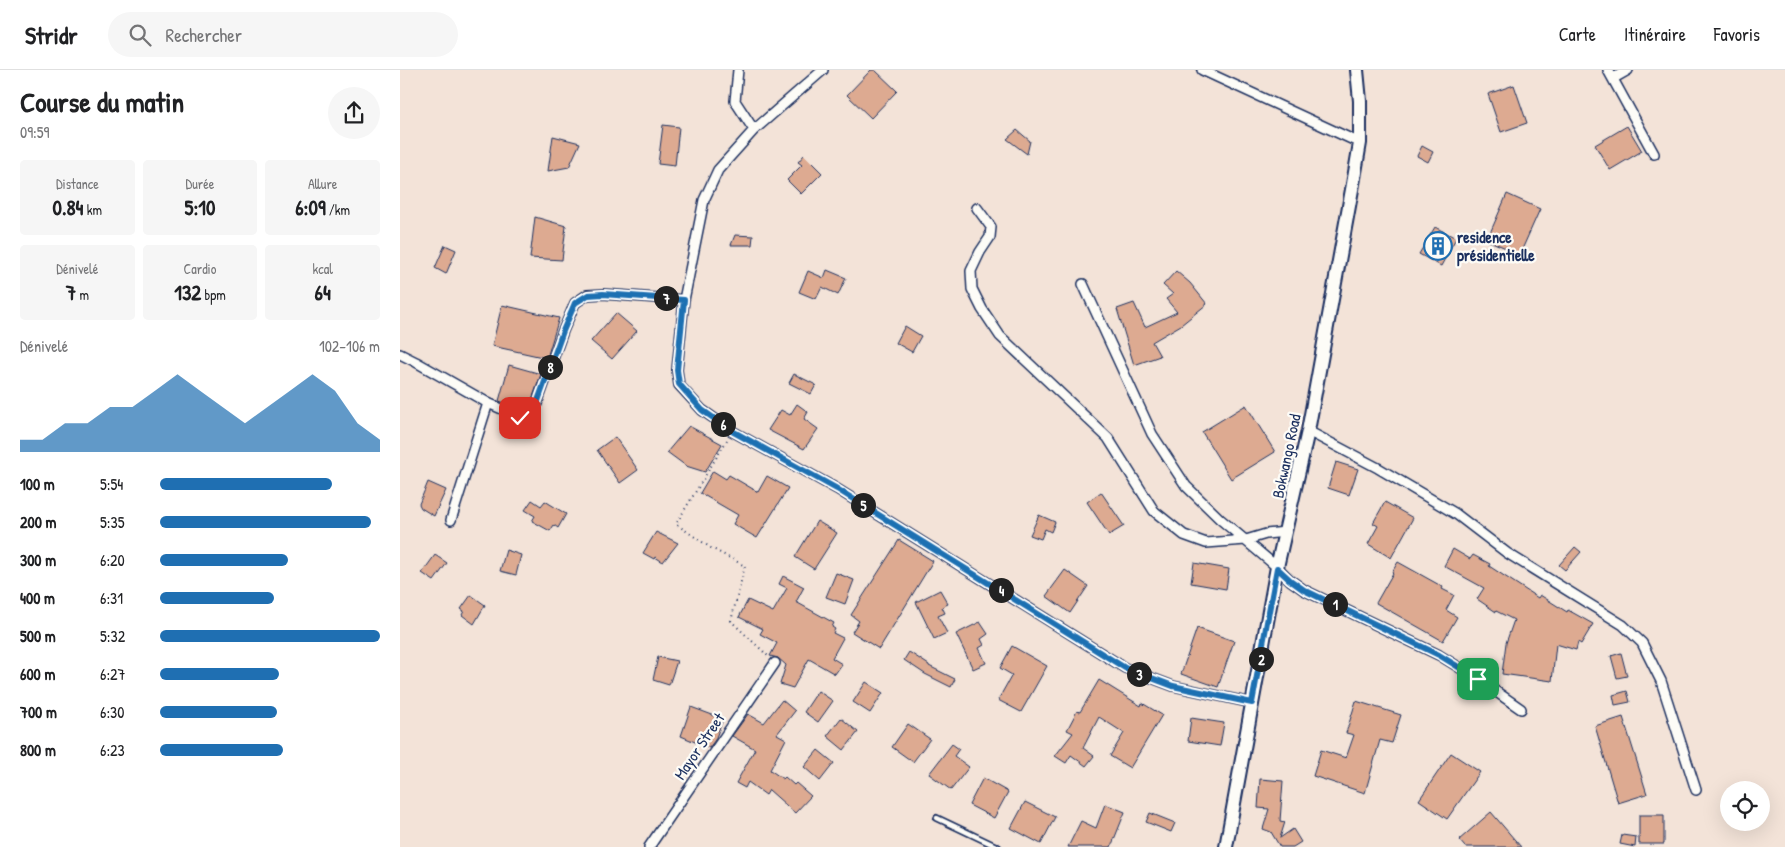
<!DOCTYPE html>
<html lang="fr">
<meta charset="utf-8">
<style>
body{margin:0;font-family:"Patrick Hand",sans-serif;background:#f6f6f6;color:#202124;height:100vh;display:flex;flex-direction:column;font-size:19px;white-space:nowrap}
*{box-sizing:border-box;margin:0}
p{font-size:16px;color:#757577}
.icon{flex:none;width:28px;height:28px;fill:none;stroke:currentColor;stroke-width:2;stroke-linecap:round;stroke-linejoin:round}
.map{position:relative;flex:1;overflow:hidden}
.side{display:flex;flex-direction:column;background:#fff;width:400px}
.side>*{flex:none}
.buttons{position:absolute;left:1320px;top:711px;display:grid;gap:10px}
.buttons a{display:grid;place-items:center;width:50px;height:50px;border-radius:50%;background:#fff;box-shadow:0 5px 20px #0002;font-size:25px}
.pin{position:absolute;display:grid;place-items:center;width:42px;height:42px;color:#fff;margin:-21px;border-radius:10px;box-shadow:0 2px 8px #0006}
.km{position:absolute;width:25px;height:25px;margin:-12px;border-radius:50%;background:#222;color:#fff;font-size:14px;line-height:25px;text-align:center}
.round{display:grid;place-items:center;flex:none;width:52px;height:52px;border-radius:26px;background:#f6f6f6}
.headline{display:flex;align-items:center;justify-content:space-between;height:85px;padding:0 20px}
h1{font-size:28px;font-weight:700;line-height:38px}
.stats{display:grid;grid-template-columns:repeat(3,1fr);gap:8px;height:85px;padding:5px 20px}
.stats div{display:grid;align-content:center;border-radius:5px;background:#f6f6f6;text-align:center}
.stats b{font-size:21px;font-weight:700}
.stats small{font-size:14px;font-weight:400}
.stats p{font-size:14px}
.chart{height:140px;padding:10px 20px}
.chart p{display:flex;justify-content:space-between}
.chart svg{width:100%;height:90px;margin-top:5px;fill:#1f6fb2;opacity:.7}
ul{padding:0 20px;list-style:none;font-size:16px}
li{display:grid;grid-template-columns:80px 60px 1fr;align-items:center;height:38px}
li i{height:12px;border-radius:6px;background:#1f6fb2}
header{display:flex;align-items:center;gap:30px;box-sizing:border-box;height:70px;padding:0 25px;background:#fff;border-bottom:1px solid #e0e0e0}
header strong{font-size:24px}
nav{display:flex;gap:28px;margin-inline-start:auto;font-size:18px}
.search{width:350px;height:45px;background:#f6f6f6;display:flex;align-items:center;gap:12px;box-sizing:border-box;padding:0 18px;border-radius:28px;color:#757577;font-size:19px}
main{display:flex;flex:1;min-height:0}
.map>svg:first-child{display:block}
.building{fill:#ddaa91;stroke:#1b2f5e}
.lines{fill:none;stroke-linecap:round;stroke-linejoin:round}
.lane-casing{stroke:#1b2f5e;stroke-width:8}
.street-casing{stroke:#1b2f5e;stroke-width:12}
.secondary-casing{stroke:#1b2f5e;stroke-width:16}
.path{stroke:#1b2f5e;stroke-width:2;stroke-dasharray:1 4;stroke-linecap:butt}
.lane{stroke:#fdfcf7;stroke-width:4.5}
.street{stroke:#fdfcf7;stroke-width:9}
.secondary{stroke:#fdfcf7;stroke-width:12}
.route-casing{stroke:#fff;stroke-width:10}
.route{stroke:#1f6fb2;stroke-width:6}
.labels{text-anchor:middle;stroke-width:4.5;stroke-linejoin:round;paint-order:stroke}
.poi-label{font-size:16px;font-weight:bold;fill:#1b2f5e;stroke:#fdfcf7;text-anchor:start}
.street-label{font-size:16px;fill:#1b2f5e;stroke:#fdfcf7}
</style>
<header>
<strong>Stridr</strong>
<div class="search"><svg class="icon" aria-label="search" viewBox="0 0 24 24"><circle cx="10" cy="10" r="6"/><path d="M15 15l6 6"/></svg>Rechercher</div>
<nav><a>Carte</a><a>Itinéraire</a><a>Favoris</a></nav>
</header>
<main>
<section class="side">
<div class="headline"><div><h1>Course du matin</h1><p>09:59</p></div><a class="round"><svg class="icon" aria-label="share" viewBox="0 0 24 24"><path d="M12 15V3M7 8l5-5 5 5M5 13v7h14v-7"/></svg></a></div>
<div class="stats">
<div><p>Distance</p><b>0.84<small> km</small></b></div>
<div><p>Durée</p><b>5:10</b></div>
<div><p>Allure</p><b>6:09<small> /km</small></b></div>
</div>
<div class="stats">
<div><p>Dénivelé</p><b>7<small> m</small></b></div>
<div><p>Cardio</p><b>132<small> bpm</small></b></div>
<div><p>kcal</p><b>64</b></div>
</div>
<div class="chart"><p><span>Dénivelé</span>102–106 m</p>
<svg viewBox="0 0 160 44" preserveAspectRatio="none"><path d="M0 44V38L10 38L20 30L30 30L40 22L50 22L60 14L70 6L80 14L90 22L100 30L110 22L120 14L130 6L140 14L150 30L160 38V44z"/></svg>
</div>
<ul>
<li><b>100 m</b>5:54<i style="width:78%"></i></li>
<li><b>200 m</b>5:35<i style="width:96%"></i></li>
<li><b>300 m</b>6:20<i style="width:58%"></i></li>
<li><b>400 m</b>6:31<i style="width:52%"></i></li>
<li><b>500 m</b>5:32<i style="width:100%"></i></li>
<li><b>600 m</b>6:27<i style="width:54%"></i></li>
<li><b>700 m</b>6:30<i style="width:53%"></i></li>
<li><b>800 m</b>6:23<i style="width:56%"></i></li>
</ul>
</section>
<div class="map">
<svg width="1385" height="777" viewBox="0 0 1385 777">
<rect width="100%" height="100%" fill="#f3e3d8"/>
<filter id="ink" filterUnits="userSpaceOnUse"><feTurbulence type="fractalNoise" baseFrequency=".02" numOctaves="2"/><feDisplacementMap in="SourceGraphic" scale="10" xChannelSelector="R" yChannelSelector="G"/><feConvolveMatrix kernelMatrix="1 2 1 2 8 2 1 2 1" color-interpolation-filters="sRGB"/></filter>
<g filter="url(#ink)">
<path class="building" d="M471,0H475L497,21L471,48L447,25Z
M1114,15L1127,53L1101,62L1088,24Z
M263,55L279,57L275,96L258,94Z
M1227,56L1242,81L1210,100L1195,75Z
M617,60L630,71L627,84L607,69Z
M153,66L180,73L169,97L148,101Z
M1022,76L1033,82L1028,92L1017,86Z
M404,85L422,103L401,124L387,110L402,95L398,92Z
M1107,124L1140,139L1120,184L1087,170Z
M135,147L166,156L162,190L130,188Z
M1035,157L1056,168L1041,196L1019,184Z
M335,165L353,166L352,175H331Z
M45,175L56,180L46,204L35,198Z
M427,200L446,208L438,225L422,217L416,229L399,222L408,201L424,208Z
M776,201L790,213L807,234L781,255L752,272L760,286L734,295L717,239L734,233L745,257L777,242L766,229L773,224L763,215Z
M102,235L159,248L147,288L92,276Z
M216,243L237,261L212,289L191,271Z
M505,256L521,266L512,282L496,273Z
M109,295L141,304L129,338L126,340L99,331Z
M394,304L416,315L411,324L389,313Z
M397,334L408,342L404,349L418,359L404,379L368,360L381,340L390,345Z
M846,335L875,382L831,409L802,362Z
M289,356L322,374L305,402L286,396L267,382Z
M215,367L238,400L220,413L197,380Z
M936,392L958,399L949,425L928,418Z
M313,401L326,409L329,405L358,422L367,406L388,418L357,468L333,454L338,445L300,423Z
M28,412L46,420L34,446L21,438L19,434Z
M701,422L724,456L709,465L687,432Z
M132,430L141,436L145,431L166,444L158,458L154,455L150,461L132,451L135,446L125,440Z
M985,432L1013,448L991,488L968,474L978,456L973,453Z
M639,445L655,452L651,462L645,459L641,469L630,465Z
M417,451L437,463L414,499L395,487Z
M256,462L278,473L263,492L255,487L254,489L243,483Z
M499,470L533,491L479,579L452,562L459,551L451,545Z
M1175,477L1181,482L1165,500L1159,495Z
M1053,479L1070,489L1073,485L1090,494L1089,496L1138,528L1140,525L1167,542L1168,540L1193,554L1181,574L1178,572L1176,580L1156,574L1152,611L1102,604L1106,573L1114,550L1096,541V542L1077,529L1084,518L1044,496Z
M106,480L121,485L116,505L100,501Z
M35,485L47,493L34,511L22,503Z
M998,492L1043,517L1042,519L1054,525L1046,540L1057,547L1043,571L976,533L993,503L992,502Z
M794,493L829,499L826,519L791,513Z
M665,500L688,516L670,543L646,526Z
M436,503L454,510L445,534L426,527Z
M383,506L404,517L396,532L434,553L432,557L435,559L433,563L443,568L432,588L442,594L435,604L409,589L393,618L380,614L386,595L378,588L370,586L377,573L360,564L363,559L339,547L348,530L373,542L387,518L379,514Z
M540,520L548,534L542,537L545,543L538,546L547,563L534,569L516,532Z
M71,525L85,535L74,554L62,545L64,541L61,539Z
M580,552L588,564L581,569L584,575L579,578L586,593L573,599L556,564Z
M797,558L834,571L818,617L781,604Z
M612,576L647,596L621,642L598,630L612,605L600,598Z
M509,582L529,595V596L555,609L551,617L525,604L504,590Z
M1221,583L1227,606L1217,608L1211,586Z
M258,587L277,591L269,615L253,610Z
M699,610L741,636L742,633L762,645L730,698L710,686L724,663L699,647L683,678L694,686L686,696L671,685L666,693L655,686L673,663L667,660L677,641L680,642Z
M466,612L483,623L470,643L453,632Z
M418,621L433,631L418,652L404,642Z
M1227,621L1230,632L1215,635L1213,625Z
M382,630L395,641L377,664L386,669L370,700L383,709L385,707L394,715L396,713L411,726L395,743L369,720L366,725L348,712L345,718L336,713L355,679L332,666L348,644L364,653Z
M956,631L1001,645L992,673L980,670L965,723L913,706L921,680L946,688L954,665L946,663Z
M291,637L323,649L315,670L309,678L281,666Z
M1223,647L1247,724L1218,733L1195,656Z
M441,648L458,662L444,680L427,666Z
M791,648L824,653L820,676L788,671Z
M508,654L530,669L513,692L492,677Z
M552,674L559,679L554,686L569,697L551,720L529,704Z
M418,680L434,693L420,711L404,697Z
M1051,683L1080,702L1047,749L1019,730Z
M583,708L608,722L594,748L569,735Z
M860,709L883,711L880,751L885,752L880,768L893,759L901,772L893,777H880L871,762L863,759L869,739L858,738Z
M625,732L655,747L641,774L611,758Z
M705,734L725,742L711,777H668L681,751L696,758Z
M1091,742L1121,777H1065L1059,770Z
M750,743L775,753L771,762L746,752Z
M1239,745H1264V774H1239Z
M1222,765L1236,767L1235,777L1220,774Z"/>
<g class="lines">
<defs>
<path id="lane" d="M537,748L598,777"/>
<path id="street" d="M338,0L335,31L354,60
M423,0L354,60L318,100L304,130L284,230L277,300L279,315L302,340L332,361L437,419L725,598L773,616L852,633
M802,0L960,73
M1208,0L1254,84
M1214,8L1228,0
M577,138L591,157L590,167L580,182L571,201L572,219L582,239L600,266L708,368L754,441L784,465L806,473L846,470L866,464L886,462
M683,214L752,364L786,416L820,449L877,497L890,510L904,520L1039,585L1078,609L1121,639
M0,284L16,292L88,333L120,347L128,346L134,342L163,261L175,233L187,225L203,224L284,230
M908,361L978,398L1056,444L1107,483L1223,555L1242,573L1261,611L1296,720
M51,450L88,333
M249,777L375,593"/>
<path id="secondary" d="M826,777L877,497L908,361L953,114L960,73V31L957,0"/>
</defs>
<use href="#lane" class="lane-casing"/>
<use href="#street" class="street-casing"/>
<use href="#secondary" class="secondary-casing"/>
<path class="path" d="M327,370L276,454L311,478L345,496L331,551L368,586"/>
<use href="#lane" class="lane"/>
<use href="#street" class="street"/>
<use href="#secondary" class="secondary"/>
</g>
</g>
<g class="lines" filter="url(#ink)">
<defs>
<path id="route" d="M120,348L128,346L134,342L163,261L175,233L188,225L203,224L284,230L277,300L279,314L302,340L332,361L437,419L725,598L773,616L852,633L877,498L890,510L904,520L1039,585L1078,609"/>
</defs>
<use href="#route" class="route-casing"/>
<use href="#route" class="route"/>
</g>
<defs>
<symbol id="building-ring" viewBox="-11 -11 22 22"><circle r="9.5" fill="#fdfcf7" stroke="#1f6fb2" stroke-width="1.5"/><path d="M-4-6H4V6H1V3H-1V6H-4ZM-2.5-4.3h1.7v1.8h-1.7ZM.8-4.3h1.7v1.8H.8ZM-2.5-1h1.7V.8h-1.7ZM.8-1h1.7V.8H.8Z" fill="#1f6fb2"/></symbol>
</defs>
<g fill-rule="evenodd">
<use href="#building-ring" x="1022" y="160" width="32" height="32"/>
</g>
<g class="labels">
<g class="poi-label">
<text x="1057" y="173">residence<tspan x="1057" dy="18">présidentielle</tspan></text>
</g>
<g class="street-label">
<text transform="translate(886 386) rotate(-78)" y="6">Bokwango Road</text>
<text transform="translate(299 676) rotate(-56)" y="6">Mayor Street</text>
</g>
</g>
</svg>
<div class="buttons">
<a><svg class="icon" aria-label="locate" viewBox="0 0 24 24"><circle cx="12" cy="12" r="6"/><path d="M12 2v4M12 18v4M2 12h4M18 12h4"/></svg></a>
</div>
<div class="pin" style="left:1078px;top:609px;background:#1e9e55"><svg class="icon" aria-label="arrive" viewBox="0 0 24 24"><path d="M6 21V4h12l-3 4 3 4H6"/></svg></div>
<div class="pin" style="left:120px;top:348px;background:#d93025"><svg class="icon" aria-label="check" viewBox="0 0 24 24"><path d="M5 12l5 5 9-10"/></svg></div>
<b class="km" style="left:935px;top:534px">1</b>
<b class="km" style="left:861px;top:589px">2</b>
<b class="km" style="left:739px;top:604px">3</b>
<b class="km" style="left:601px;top:520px">4</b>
<b class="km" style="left:463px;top:435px">5</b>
<b class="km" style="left:323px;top:354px">6</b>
<b class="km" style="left:266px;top:228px">7</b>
<b class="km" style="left:150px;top:297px">8</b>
</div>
</main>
